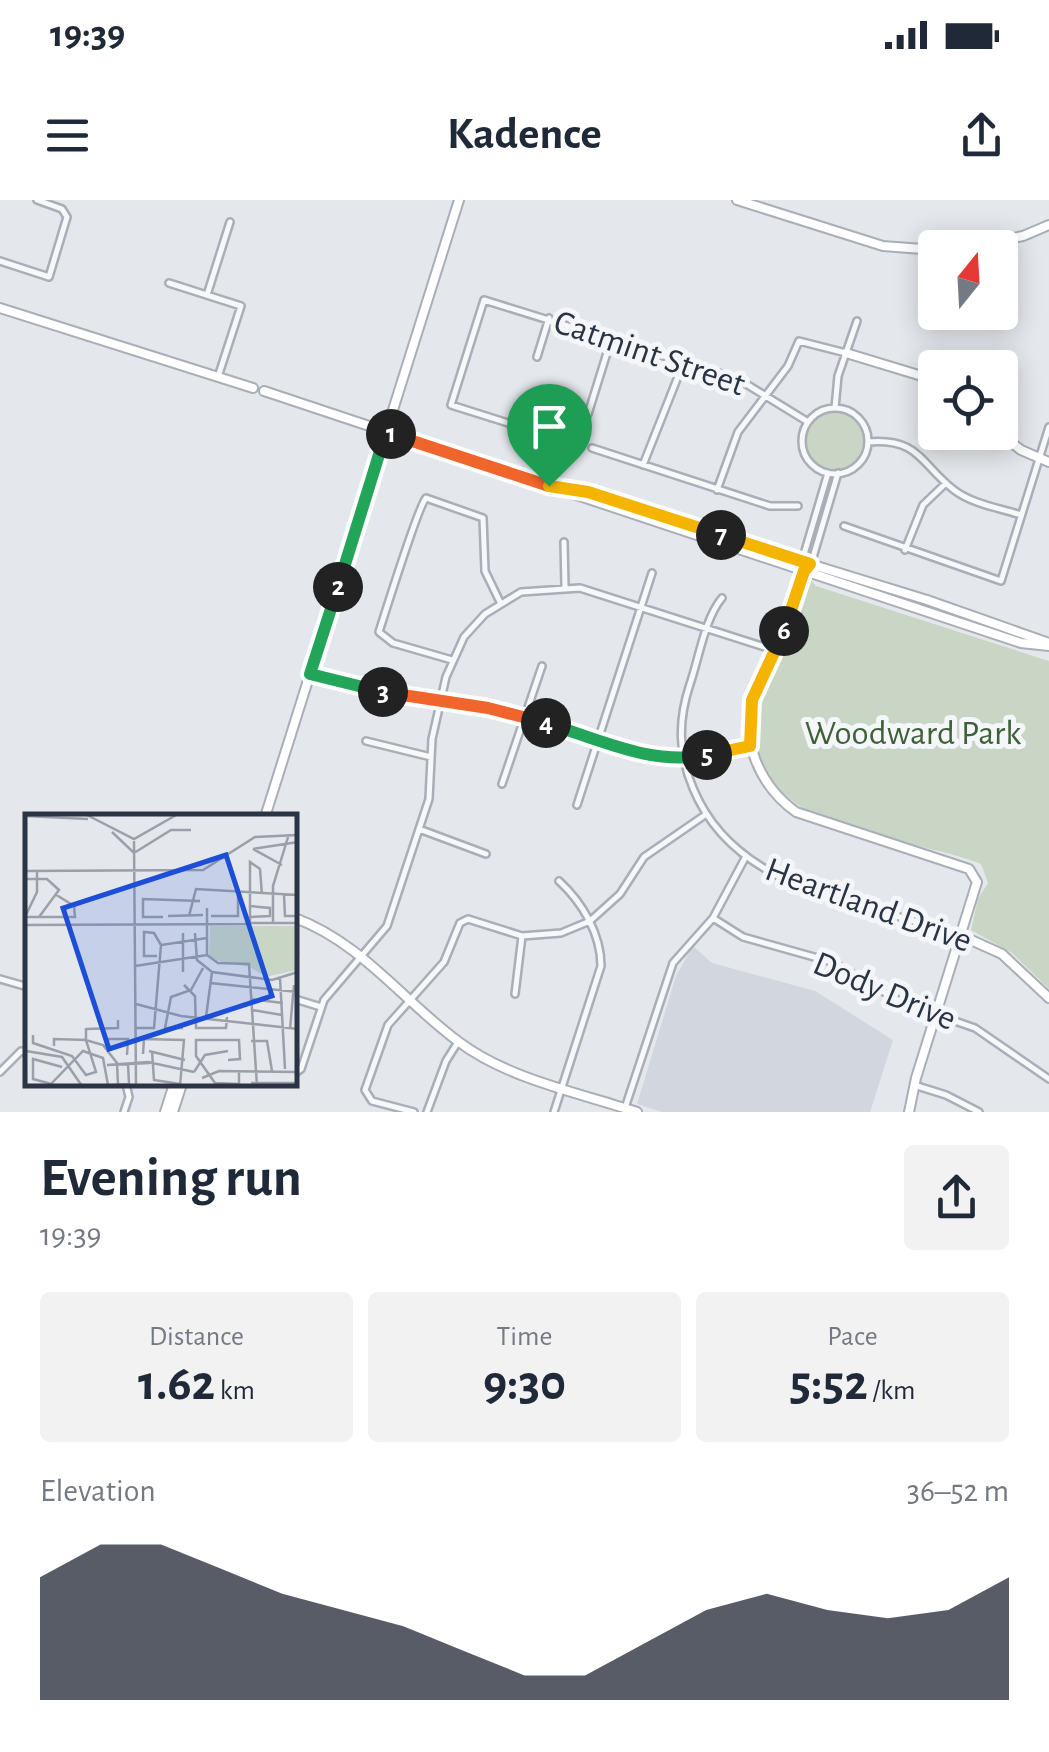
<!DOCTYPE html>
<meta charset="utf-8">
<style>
body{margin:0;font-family:"Alegreya Sans",sans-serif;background:#f2f2f3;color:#1f2937;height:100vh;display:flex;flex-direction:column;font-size:38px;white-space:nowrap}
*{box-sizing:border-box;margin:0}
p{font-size:32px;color:#747a83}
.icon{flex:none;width:55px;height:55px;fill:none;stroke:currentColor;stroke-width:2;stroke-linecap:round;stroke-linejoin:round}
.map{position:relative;height:912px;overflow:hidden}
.drawer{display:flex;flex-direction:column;background:#fff;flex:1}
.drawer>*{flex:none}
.needle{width:65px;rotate:18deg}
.buttons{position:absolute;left:918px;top:30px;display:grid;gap:20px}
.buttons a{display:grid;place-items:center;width:100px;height:100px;border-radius:10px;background:#fff;box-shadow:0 5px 25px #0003;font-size:50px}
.pin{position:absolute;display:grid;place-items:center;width:85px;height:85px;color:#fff;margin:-102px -42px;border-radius:50% 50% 50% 0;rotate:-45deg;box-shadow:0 0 10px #0007}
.pin .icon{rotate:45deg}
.km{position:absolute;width:50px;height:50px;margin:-25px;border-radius:50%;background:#222;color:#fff;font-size:28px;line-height:50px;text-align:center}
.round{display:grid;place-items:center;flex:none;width:105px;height:105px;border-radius:10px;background:#f2f2f3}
.summary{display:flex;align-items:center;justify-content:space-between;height:170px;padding:0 40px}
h1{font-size:55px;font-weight:700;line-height:75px}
.stats{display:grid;grid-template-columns:repeat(3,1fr);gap:15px;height:170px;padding:10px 40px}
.stats div{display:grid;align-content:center;border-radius:10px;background:#f2f2f3;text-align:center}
.stats b{font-size:50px;font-weight:700}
.stats small{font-size:28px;font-weight:400}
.stats p{font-size:28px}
.chart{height:280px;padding:20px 40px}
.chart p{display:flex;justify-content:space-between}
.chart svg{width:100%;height:180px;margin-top:10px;fill:#111827;opacity:.7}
.status{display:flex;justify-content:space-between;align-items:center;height:70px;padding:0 50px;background:#fff;direction:ltr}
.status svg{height:28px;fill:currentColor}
header{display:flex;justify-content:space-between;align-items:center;height:130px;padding:0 40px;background:#fff;font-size:45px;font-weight:700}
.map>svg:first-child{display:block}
.built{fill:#d2d6de}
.park{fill:#c9d6c5}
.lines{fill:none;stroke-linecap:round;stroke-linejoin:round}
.street-casing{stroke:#a9aeb7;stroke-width:10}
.secondary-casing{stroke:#a9aeb7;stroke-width:12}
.street{stroke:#f7f8fa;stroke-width:5}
.secondary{stroke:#fff;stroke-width:8}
.split-1-casing{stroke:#fff;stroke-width:20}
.split-2-casing{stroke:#fff;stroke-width:20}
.split-3-casing{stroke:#fff;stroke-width:20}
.split-4-casing{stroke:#fff;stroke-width:20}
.split-5-casing{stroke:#fff;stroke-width:20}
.split-6-casing{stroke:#fff;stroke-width:20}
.split-7-casing{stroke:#fff;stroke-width:20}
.split-8-casing{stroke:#fff;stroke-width:20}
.split-1{stroke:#f0652b;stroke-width:12}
.split-2{stroke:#22a559;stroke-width:12}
.split-3{stroke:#22a559;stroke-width:12}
.split-4{stroke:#f0652b;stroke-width:12}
.split-5{stroke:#22a559;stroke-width:12}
.split-6{stroke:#f5b400;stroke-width:12}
.split-7{stroke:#f5b400;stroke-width:12}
.split-8{stroke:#f5b400;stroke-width:12}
.labels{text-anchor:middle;stroke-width:10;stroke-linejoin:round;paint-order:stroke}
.street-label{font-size:35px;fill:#2b3445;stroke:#f4f6f9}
.park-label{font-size:35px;fill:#3f6138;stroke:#f4f6f9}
.inset-road{fill:none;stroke:#9a9fa9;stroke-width:2.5}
.view{fill:#1d4ed8;fill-opacity:0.15;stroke:#1d4ed8;stroke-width:5}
.inset-edge{fill:none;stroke:#2b3445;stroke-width:5}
</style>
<div class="status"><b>19:39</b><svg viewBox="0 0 49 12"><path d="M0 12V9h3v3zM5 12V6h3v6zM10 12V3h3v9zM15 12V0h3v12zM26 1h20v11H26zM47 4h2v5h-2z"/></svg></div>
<header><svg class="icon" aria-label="menu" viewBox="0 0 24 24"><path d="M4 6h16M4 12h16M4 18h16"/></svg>Kadence<svg class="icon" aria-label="share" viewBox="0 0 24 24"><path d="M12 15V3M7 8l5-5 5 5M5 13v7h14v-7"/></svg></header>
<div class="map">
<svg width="1049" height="912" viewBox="0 0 1049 912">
<rect width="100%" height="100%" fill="#e4e7ec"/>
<path class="built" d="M693,746L712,763L815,791L893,840L870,912H662L637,904L676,776Z"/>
<path class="park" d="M806 241a30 30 0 1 1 60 0a30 30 0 1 1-60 0Z
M811,380L816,386L1049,461V789L1012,753L971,730L978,699L988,683L981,664C908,634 739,634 755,514C758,492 770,477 780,458C792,435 797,408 805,384Z"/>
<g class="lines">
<defs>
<path id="street" d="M0,61L49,77L67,17L62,9L37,0
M169,83L241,106L218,177
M207,95L230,22
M537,157L549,118
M835,208L838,176L857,121
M802 241a33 33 0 1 1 66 0a33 33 0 1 1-66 0Z
M565,241L451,205L484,100L738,179L808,222
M868,242C920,238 920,264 954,290C972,304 1000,308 1021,315
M592,248L770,306H798
M643,265L683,164
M549,286L556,257L588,214L611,140
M717,290L738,232L788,166L799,141L846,153
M844,326L1001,381L1049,227
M564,342L565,387
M905,350L923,305L946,283
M802,361L828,273
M803,371L811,364L838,273
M722,398C705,418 699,458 690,484C678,520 678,553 693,588C736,694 864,701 959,735
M452,460L393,443L379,432C385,413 419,305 426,298L483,318L485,371L500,402
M366,541L431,557
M502,584L542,466
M577,605L652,373
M419,629L486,654
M713,718L743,737L832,762L903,803L975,828L1049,879
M0,779L28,787
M515,794L522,736
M295,799L321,807
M0,872L21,851L28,853
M295,873L301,869L324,800L387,726L429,599L432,539L446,477L464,437L485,414L521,392L580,388L777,451
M914,885L946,895L979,912
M625,908L673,763L713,718L745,658
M124,912L129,897L126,884
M414,912L372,901L365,890L388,825L444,762L460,723L468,719L522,736L561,733L590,721L620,694L644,657L705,615
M427,912L446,861L458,842
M554,912L601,766C601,734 582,702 559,681"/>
<path id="secondary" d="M737,0L883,46L935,50
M964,48L1023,36L1049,25
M0,108L253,188
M846,153L935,180
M264,191L1021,443L1049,446
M998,232L1021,250L1049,262
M563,288L927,400L1049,443
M803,371C795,398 788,428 776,454C769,468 759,480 753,495C739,540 760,586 796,612L969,669L977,682L916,878L909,912
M310,474L375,491L488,508L664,558L700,557L750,547
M265,617L459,0
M295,718C362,743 403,801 459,842C508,879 580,893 637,912
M960,735L1002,754L1049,798
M165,912L174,884
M173,912L182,884"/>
</defs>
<use href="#street" class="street-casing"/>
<use href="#secondary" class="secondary-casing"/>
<use href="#street" class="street"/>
<use href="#secondary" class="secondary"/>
</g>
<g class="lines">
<defs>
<path id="split-1" d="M391,234L549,286"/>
<path id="split-2" d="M338,387L386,232L391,234"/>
<path id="split-3" d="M338,387L310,474L383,492"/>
<path id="split-4" d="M383,492L488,508L546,523"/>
<path id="split-5" d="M546,523C598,539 652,566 707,555"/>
<path id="split-6" d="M707,555L750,546L752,500L784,431"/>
<path id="split-7" d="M721,335L810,364L804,371L784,431"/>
<path id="split-8" d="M549,286L588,292L721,335"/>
</defs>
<use href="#split-1" class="split-1-casing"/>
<use href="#split-2" class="split-2-casing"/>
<use href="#split-3" class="split-3-casing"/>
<use href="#split-4" class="split-4-casing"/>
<use href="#split-5" class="split-5-casing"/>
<use href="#split-6" class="split-6-casing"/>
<use href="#split-7" class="split-7-casing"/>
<use href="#split-8" class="split-8-casing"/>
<use href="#split-1" class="split-1"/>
<use href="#split-2" class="split-2"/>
<use href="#split-3" class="split-3"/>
<use href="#split-4" class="split-4"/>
<use href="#split-5" class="split-5"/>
<use href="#split-6" class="split-6"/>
<use href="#split-7" class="split-7"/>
<use href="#split-8" class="split-8"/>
</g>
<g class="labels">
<g class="street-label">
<text transform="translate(650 152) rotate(19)" y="12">Catmint Street</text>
<text transform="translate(869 704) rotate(20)" y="12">Heartland Drive</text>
<text transform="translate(885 790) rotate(23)" y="12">Dody Drive</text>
</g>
<g class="park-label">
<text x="913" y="544">Woodward Park</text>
</g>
</g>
<g transform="translate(25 614)">
<rect width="272" height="272" fill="#e4e7ec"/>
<path d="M185,112H270L271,156L241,163L225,153L196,148L184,142Z" fill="#c9d6c5"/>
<path class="inset-road" d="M60,0L109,25L153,0M0,2L63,5M87,18L109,39L146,16H166M109,27L111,272M228,35L273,28M228,35L257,51M0,57L178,56L230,23L273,21M0,65H22L34,76L14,103M259,81L260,102H273M225,92L245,94V102L226,103M182,94V141L193,149L224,150L232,272M143,102L178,101M164,102L171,75L273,81M186,102H213V74M0,103H50L49,92L30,80M138,103H118V85L175,87M224,109H273M272,109L273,141M225,110V48L235,55L237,81M248,110V72L264,20M0,111L225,110M158,119V158M170,119L172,146L187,158L247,166L273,158M132,142H119V118L129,119L136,131M110,152L182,141M255,164L260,255M185,169L273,178M159,171L170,182L171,214H201L202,203M225,185L258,189M111,190L156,202L273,215M227,196L257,201M181,203L187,158M110,214H129L136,131L182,124M158,214H140L146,183L166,176L178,154M61,215L93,214V206M265,215L269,171M8,221V229L47,242L61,261L71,258L61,226L78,231L92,249L93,271M226,227H242L247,257M29,232V225L61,226V214M80,233L84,225H103L102,241M1,237L37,243L57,272M124,237L160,246M127,237L129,266L155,270M118,240L119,225L159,226L155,272M203,246L215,245L214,226H171V242L190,269L214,270V257M125,249L82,251L123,248L169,258M169,258L180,241L203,237M177,264L194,257L273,258M226,269H273M1,272L0,103L12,78V57M24,272L58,237L78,244L83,271M34,272L8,265V245L37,253M72,272L104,270L103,249"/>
<path class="view" d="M201,41L247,182L84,235L38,94Z"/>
<rect width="272" height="272" class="inset-edge"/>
</g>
</svg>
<div class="buttons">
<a><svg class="needle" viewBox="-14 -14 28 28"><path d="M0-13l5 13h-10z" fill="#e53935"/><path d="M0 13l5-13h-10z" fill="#747a83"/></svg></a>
<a><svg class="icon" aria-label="locate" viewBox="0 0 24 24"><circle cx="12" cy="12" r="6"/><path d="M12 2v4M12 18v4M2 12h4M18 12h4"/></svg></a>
</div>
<div class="pin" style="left:549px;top:286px;background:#1e9e55"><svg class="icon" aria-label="arrive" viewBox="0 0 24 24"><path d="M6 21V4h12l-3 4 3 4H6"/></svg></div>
<b class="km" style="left:391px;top:234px">1</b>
<b class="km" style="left:338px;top:387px">2</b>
<b class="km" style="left:383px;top:492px">3</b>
<b class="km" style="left:546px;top:523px">4</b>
<b class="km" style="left:707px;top:555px">5</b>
<b class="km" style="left:784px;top:431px">6</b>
<b class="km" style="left:721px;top:335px">7</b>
</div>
<section class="drawer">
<div class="summary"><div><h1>Evening run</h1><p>19:39</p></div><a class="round"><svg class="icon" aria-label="share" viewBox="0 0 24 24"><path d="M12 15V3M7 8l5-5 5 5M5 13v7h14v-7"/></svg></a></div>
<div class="stats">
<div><p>Distance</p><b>1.62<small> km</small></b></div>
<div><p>Time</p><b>9:30</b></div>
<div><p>Pace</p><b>5:52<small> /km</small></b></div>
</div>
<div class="chart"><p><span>Elevation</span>36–52 m</p>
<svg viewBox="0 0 160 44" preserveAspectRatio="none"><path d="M0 44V14L10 6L20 6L30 12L40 18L50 22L60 26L70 32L80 38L90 38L100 30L110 22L120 18L130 22L140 24L150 22L160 14V44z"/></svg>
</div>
</section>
